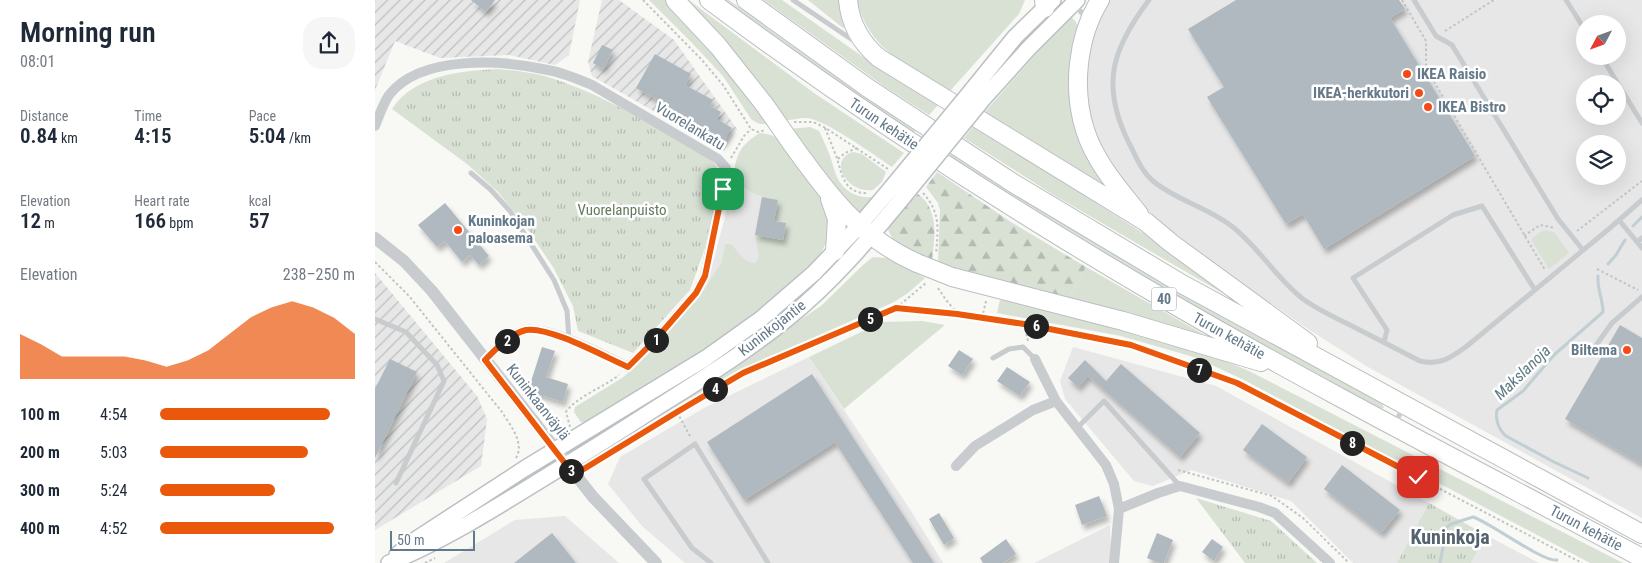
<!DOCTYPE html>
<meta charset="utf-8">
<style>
body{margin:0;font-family:"Roboto Condensed",sans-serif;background:#f6f6f7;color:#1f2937;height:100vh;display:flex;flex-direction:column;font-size:19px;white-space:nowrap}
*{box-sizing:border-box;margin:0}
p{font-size:16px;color:#747a83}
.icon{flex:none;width:28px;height:28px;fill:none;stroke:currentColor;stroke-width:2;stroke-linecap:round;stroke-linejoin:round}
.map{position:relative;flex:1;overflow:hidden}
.drawer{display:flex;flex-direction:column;background:#fff;width:375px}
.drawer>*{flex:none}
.needle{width:32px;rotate:229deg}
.fabs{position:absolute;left:1201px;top:15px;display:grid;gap:10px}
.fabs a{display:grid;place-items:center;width:50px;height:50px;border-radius:50%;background:#fff;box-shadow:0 5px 20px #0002;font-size:25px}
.scale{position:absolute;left:15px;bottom:12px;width:85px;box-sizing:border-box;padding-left:5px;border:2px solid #647989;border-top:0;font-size:14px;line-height:18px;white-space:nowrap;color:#647989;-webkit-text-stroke:4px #fff;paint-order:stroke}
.pin{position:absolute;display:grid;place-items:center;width:42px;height:42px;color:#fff;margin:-21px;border-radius:10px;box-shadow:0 2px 8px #0006}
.km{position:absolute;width:25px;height:25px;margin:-12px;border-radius:50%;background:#222;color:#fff;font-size:14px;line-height:25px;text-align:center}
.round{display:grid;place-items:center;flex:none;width:52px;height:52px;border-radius:20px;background:#f6f6f7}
.summary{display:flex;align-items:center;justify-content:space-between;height:85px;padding:0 20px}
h1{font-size:28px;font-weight:600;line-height:38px}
.stats{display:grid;grid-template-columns:repeat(3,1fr);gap:8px;height:85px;padding:5px 20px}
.stats div{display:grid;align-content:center}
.stats b{font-size:21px;font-weight:600}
.stats small{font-size:14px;font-weight:400}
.stats p{font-size:14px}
.chart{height:140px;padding:10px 20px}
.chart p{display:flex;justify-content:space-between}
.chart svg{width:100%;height:90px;margin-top:5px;fill:#ea580c;opacity:.7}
ul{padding:0 20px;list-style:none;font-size:16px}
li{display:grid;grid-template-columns:80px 60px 1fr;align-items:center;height:38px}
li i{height:12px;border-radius:6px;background:#ea580c}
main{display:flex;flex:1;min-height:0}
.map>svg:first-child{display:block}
.built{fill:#e6e7e6;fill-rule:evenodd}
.industrial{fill:url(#industrial-furrows)}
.grass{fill:#d9e1d5}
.forest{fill:url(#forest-firs)}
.park{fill:url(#park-tufts)}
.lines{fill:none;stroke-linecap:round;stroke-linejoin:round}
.stream{stroke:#c1ced3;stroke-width:3}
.building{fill:#b0b9bf;filter:url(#shadow)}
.secondary-casing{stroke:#bac0c4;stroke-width:18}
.trunk-casing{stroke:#babec1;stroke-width:20}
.path{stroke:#c1c4c6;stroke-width:2;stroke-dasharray:2.5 2.5;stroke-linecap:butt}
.service{stroke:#c8cccf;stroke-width:5}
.minor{stroke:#c8cccf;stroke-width:10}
.tertiary{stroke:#c8cccf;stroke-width:12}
.secondary{stroke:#fff;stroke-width:15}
.trunk{stroke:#fff;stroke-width:18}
.secondary-bridge-casing{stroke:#bac0c4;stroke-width:18;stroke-linecap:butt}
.trunk-bridge-casing{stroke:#babec1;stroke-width:20;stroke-linecap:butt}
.secondary-bridge{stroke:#fff;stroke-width:15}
.trunk-bridge{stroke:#fff;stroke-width:18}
.route-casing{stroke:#fff;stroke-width:10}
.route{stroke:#ea580c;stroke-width:6}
.poi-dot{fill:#f64917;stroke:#fff;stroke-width:2}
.labels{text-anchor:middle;stroke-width:5;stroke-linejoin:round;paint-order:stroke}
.shield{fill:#fff;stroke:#92a1ac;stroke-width:1}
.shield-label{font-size:14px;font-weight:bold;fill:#647989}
.poi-label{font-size:15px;font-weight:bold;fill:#647989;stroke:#fff;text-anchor:start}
.street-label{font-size:15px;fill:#647989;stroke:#fff}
.park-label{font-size:15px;fill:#657a60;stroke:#fff}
.water-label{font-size:16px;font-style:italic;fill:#5f7b85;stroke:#fff}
.district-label{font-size:20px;font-weight:bold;fill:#53626d;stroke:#fff}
</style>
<main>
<section class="drawer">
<div class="summary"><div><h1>Morning run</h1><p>08:01</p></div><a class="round"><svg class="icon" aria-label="share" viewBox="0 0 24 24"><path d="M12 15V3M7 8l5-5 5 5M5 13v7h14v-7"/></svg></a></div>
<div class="stats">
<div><p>Distance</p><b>0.84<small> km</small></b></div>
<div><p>Time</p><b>4:15</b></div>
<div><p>Pace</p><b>5:04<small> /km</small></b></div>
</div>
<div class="stats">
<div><p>Elevation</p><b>12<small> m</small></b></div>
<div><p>Heart rate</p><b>166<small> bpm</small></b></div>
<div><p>kcal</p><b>57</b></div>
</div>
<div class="chart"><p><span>Elevation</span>238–250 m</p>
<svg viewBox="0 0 160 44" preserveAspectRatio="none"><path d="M0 44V22L10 27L20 33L30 33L40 33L50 33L60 35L70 38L80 35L90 30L100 22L110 14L120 9L130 6L140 9L150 14L160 22V44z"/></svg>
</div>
<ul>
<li><b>100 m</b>4:54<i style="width:87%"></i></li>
<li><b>200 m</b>5:03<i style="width:76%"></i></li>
<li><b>300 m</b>5:24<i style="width:59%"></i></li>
<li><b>400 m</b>4:52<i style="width:89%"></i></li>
</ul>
</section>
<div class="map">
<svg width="1267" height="563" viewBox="0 0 1267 563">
<defs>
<pattern id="industrial-furrows" width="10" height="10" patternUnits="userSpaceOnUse" patternTransform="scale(1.25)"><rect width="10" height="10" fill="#e6e7e6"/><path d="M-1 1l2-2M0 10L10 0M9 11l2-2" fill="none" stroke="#bec0c0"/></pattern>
<pattern id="forest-firs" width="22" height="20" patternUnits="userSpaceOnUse" patternTransform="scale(1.25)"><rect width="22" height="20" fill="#d9e1d5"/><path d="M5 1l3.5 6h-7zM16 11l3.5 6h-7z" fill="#b4bbb3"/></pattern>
<pattern id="park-tufts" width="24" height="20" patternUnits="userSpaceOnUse" patternTransform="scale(1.25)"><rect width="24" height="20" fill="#d9e1d5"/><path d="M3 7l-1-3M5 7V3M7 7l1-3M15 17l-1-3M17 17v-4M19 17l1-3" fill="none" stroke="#b4bbb3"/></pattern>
<filter id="shadow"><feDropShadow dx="3" dy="5" stdDeviation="2.5" flood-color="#0004"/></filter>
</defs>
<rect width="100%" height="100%" fill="#f8f8f5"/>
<path class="built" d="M733,0H1267V518L993,367L936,331L801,238L769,206L744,180L718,134L707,70L725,11ZM1210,24H1242V56H1210ZM1210,84H1242V116H1210ZM1210,144H1242V176H1210Z
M364,164L423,213L404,263L330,293Z
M698,347L841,386L1054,503L1022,563H978L916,501L816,470L778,486L759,481L690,399L685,381Z
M434,357L536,511L568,563H310L267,526L233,484L245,457L329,408Z
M190,516L244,563H69L140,520Z
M735,525L736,557L734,563H659Z
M1111,535L1164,563H1096Z"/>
<path class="industrial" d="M0,0H205L194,55L180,65L134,55L65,58L20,41L0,90Z
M227,0H244L299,40L362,129L349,151L217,76L213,62Z
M0,273L102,396L112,419L106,466L0,530Z"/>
<path class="grass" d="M274,0H291L314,24L394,123C386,125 382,124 376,119L348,76L316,42Z
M306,0L315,1L439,93L529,153L517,167C499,155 451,120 432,118C424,118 416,120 408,121Z
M346,0H354L431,55L542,129L537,134Z
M389,0H407L518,78L563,105L554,115L510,87Z
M433,0H466L470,26L468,28Z
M482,0H650L644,14L575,91C535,67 493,50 482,0Z
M695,15L701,22L703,27L695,80L738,193L608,114Z
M599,125L768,233L868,305L677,194L589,138Z
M435,127L444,131C448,139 452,148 455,156C457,161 458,167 460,172C466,191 484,201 503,196L486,213L475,206L414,129Z
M385,133C395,134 400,136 408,143L454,211L452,241L445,255L437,265L367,327L211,423L206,422L199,412L200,407L247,378L263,364L322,300L347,262L350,244H356C363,251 369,264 381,263L384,256L380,235L408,240L411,223L399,221L403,200C384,196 371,193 359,177C360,155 366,144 385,133Z
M478,152L487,154L511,172L507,182L498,190C472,194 452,160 478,152Z
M578,152L824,302L1007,403L1009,408L1003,409L735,258L573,157Z
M1169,230L1179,232L1194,253L1174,269L1156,239Z
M498,257L513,258L550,278L533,293L519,302L365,370L283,418V417L301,402L446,306L488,265Z
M711,267L835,338L693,298Z
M625,300L676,308L826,351L874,371L1248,563H1215L869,380L822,358L746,336L622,313Z
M547,321L570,325L469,409L434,357L507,322Z"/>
<path class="forest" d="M562,172L636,222L711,267L693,298L597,276L563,262L565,210L563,203L551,187Z
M543,194C564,210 560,236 557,260C540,256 520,247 513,230L518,220Z"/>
<path class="park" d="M122,69C142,71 164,73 182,80C236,98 286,131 335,158L342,167L344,181L330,248L315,290L258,353L203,331L198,306L178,267L149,224L122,191L92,164L17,109C39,75 86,71 122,69Z
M821,498L896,521L942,563H870Z
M1054,503L1111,535L1096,563H1022Z"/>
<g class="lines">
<path class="stream" d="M1258,226L1267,217
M1233,264L1241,255L1250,240
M1213,478L1179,462L1131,436C1124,430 1120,420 1122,410L1148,391L1179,355L1228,312C1228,300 1222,289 1223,276
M1065,563L1072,527L1076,524L1098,517C1116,523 1169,563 1182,560"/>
</g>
<path class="building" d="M96,0H120L111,12Z
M861,0H1024L1030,9L1015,18L1100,156L949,249L928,214L911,224L832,97L849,87L813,29Z
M227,45L238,50L228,69L218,63Z
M280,54L316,74L310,85L338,100L335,106L346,112L342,119L357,128L348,143L320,127L322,123L261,88Z
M387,197L403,200L399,221L411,223L408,240L380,235Z
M70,203L114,256L104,265L95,255L87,262L70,241L62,247L43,225Z
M1245,325L1267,338V464L1190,419Z
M167,347L180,351L171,377L193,384L188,402L153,391Z
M584,350L598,359L587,375L573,366Z
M15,359L42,372L0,458V389Z
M710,360L731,381L746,364L825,433L805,457L713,376L703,387L693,378Z
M632,367L655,382L645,396L622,381Z
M437,374L559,563H538L460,442L369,500L332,442Z
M887,424L932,457L913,483L868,450Z
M967,465L1025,510L1006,533L949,489Z
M724,496L732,516L707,525L700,505Z
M564,513L579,538L569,545L554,519Z
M177,533L201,563H139Z
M782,533L798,540L789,563H784L772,558Z
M631,539L641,554L628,563H608L605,558Z
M837,539L848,547L839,561L827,552Z"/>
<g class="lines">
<defs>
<path id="secondary" d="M597,90L640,37L678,0
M608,99L654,48L702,0
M22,555L40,540L149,469L331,358L387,318L439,273L484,226L517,187
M14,563C73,539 128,503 182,470C221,447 259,422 297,398C337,373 376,348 412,319C457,283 493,240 529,196"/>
<path id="trunk" d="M300,0L343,46L389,104
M334,0C480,109 633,208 791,300C947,391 1108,473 1267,558
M371,0L493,88L638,183L807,284L1267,534
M473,0C475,23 486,43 504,58L771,222L796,243L933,343
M669,0L670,8
M725,0C702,37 697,89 710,130C720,162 744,189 764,214
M417,144C452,193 485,238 542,263
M455,199L462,219L460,251
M577,277L748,321L886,362"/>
</defs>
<use href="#secondary" class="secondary-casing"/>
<use href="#trunk" class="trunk-casing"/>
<path class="path" d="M268,0L326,59L348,85L376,129L383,132L391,130
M1027,0L1051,41V68L1170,270
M1070,31L1119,0
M419,122H438L449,127L513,169
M450,128C454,138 458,148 462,158C467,176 470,194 493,193
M356,158L369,136L376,129
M463,159L470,153L482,148
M548,193C566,213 563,229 561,254
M1202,231L1267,181
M1149,236L1165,225L1180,228
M0,262L34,296L127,412C135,425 150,443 141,458
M1222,269L1263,290
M563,288L571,300L583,314L713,335L756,345L862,383L1207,563
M521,308L583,314
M607,318L611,301
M649,324L653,341
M305,410L368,373L521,308L551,283
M302,412L316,438
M195,427L191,412C201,397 229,387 244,375
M803,470L897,496L928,518L974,563
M50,563L60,558"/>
<path class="service" d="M418,0L482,43
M774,0C737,49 725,85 754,143C761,156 766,171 778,181C802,201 835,208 859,228C885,249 902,279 928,299C943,310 961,318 977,326C1000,338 1022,349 1045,361C1065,366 1077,357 1092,346L1235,228L1267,200
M1039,0L1061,36L1077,45L1183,219L1208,250
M1191,0L1210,30
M700,5L712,19
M1226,56L1267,123
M96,173L116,190L135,211L179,280L192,311L194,340
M1244,220L1262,242L1267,238
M1262,242L1267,248
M0,319L31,332L62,365L69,381L21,483
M1009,342L1012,330L978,278L1078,215L1107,206L1160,290
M1214,355L1237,323L1267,297
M618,358L634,349L648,347L660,359
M1020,424L1028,407
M702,428L729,401L805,486
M336,563L317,548L269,479L320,444L393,563"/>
<path class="minor" d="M0,126C4,116 8,104 14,95C46,54 128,60 173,70C189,73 203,79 217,85L343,159L351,168L330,276L321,293L281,339L253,367C230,356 174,326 151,330C135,334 121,349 110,360
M660,359L681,401L731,465L739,484L744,509L739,563
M581,466L600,446L658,410L681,401
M744,509L783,493L805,486L884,507L900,513L955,563"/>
<path class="tertiary" d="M0,238L29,261L57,291L218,497L281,563"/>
<use href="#secondary" class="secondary"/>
<use href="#trunk" class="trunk"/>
<defs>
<path id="secondary-bridge" d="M517,187L597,90
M529,196L608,99"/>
<path id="trunk-bridge" d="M389,104L417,144
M542,263L577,277"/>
</defs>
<use href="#secondary-bridge" class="secondary-bridge-casing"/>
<use href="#trunk-bridge" class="trunk-bridge-casing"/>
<use href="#secondary-bridge" class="secondary-bridge"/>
<use href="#trunk-bridge" class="trunk-bridge"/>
</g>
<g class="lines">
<defs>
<path id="route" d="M348,189L330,276L321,293L281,339L253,367C230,357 174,326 151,330C135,334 121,349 110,360L199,475L302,412L368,373L521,308L582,314L649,324L756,345L862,383L1043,477"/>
</defs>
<use href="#route" class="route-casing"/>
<use href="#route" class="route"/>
</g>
<g class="poi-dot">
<circle cx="1032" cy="74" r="5"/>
<circle cx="1044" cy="93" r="5"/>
<circle cx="1053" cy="107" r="5"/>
<circle cx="83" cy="230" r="5"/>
<circle cx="1252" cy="350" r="5"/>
</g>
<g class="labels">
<rect class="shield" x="776.5" y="287.5" width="25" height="23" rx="4"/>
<g class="shield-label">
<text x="789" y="304">40</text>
</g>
<g class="poi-label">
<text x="1042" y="79">IKEA Raisio</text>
<text x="1034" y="98" text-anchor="end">IKEA-herkkutori</text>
<text x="1063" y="112">IKEA Bistro</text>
<text x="93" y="226">Kuninkojan<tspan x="93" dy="17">paloasema</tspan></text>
<text x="1242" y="355" text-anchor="end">Biltema</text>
</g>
<g class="street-label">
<text transform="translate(509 124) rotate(34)" y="5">Turun kehätie</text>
<text transform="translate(315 126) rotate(31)" y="5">Vuorelankatu</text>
<text transform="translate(397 328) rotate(-38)" y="5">Kuninkojantie</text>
<text transform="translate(854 336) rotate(29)" y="5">Turun kehätie</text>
<text transform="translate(163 402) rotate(52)" y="5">Kuninkaanväylä</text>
<text transform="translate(1211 528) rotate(28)" y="5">Turun kehätie</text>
</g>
<g class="park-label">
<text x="247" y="215">Vuorelanpuisto</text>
</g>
<g class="water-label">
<text transform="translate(1147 372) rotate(-44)" y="6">Makslanoja</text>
</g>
<g class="district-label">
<text x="1075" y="544">Kuninkoja</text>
</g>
</g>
</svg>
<div class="fabs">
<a><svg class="needle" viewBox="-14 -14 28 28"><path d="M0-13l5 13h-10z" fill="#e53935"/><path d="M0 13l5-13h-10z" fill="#747a83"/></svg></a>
<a><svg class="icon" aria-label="locate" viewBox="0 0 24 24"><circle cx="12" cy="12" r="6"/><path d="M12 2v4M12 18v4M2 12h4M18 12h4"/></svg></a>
<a><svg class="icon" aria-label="layers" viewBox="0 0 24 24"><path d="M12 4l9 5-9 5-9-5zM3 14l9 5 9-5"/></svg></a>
</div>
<div class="scale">50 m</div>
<div class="pin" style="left:348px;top:189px;background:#1e9e55"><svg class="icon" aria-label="arrive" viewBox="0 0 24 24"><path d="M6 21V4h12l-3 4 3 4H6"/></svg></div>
<div class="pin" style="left:1043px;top:477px;background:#d93025"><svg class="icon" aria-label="check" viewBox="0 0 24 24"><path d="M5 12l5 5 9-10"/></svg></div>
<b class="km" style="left:281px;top:340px">1</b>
<b class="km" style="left:132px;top:341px">2</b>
<b class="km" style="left:196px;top:471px">3</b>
<b class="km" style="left:340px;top:389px">4</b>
<b class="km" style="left:495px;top:319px">5</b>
<b class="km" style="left:661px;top:326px">6</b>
<b class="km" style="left:824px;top:370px">7</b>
<b class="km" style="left:977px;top:443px">8</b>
</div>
</main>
